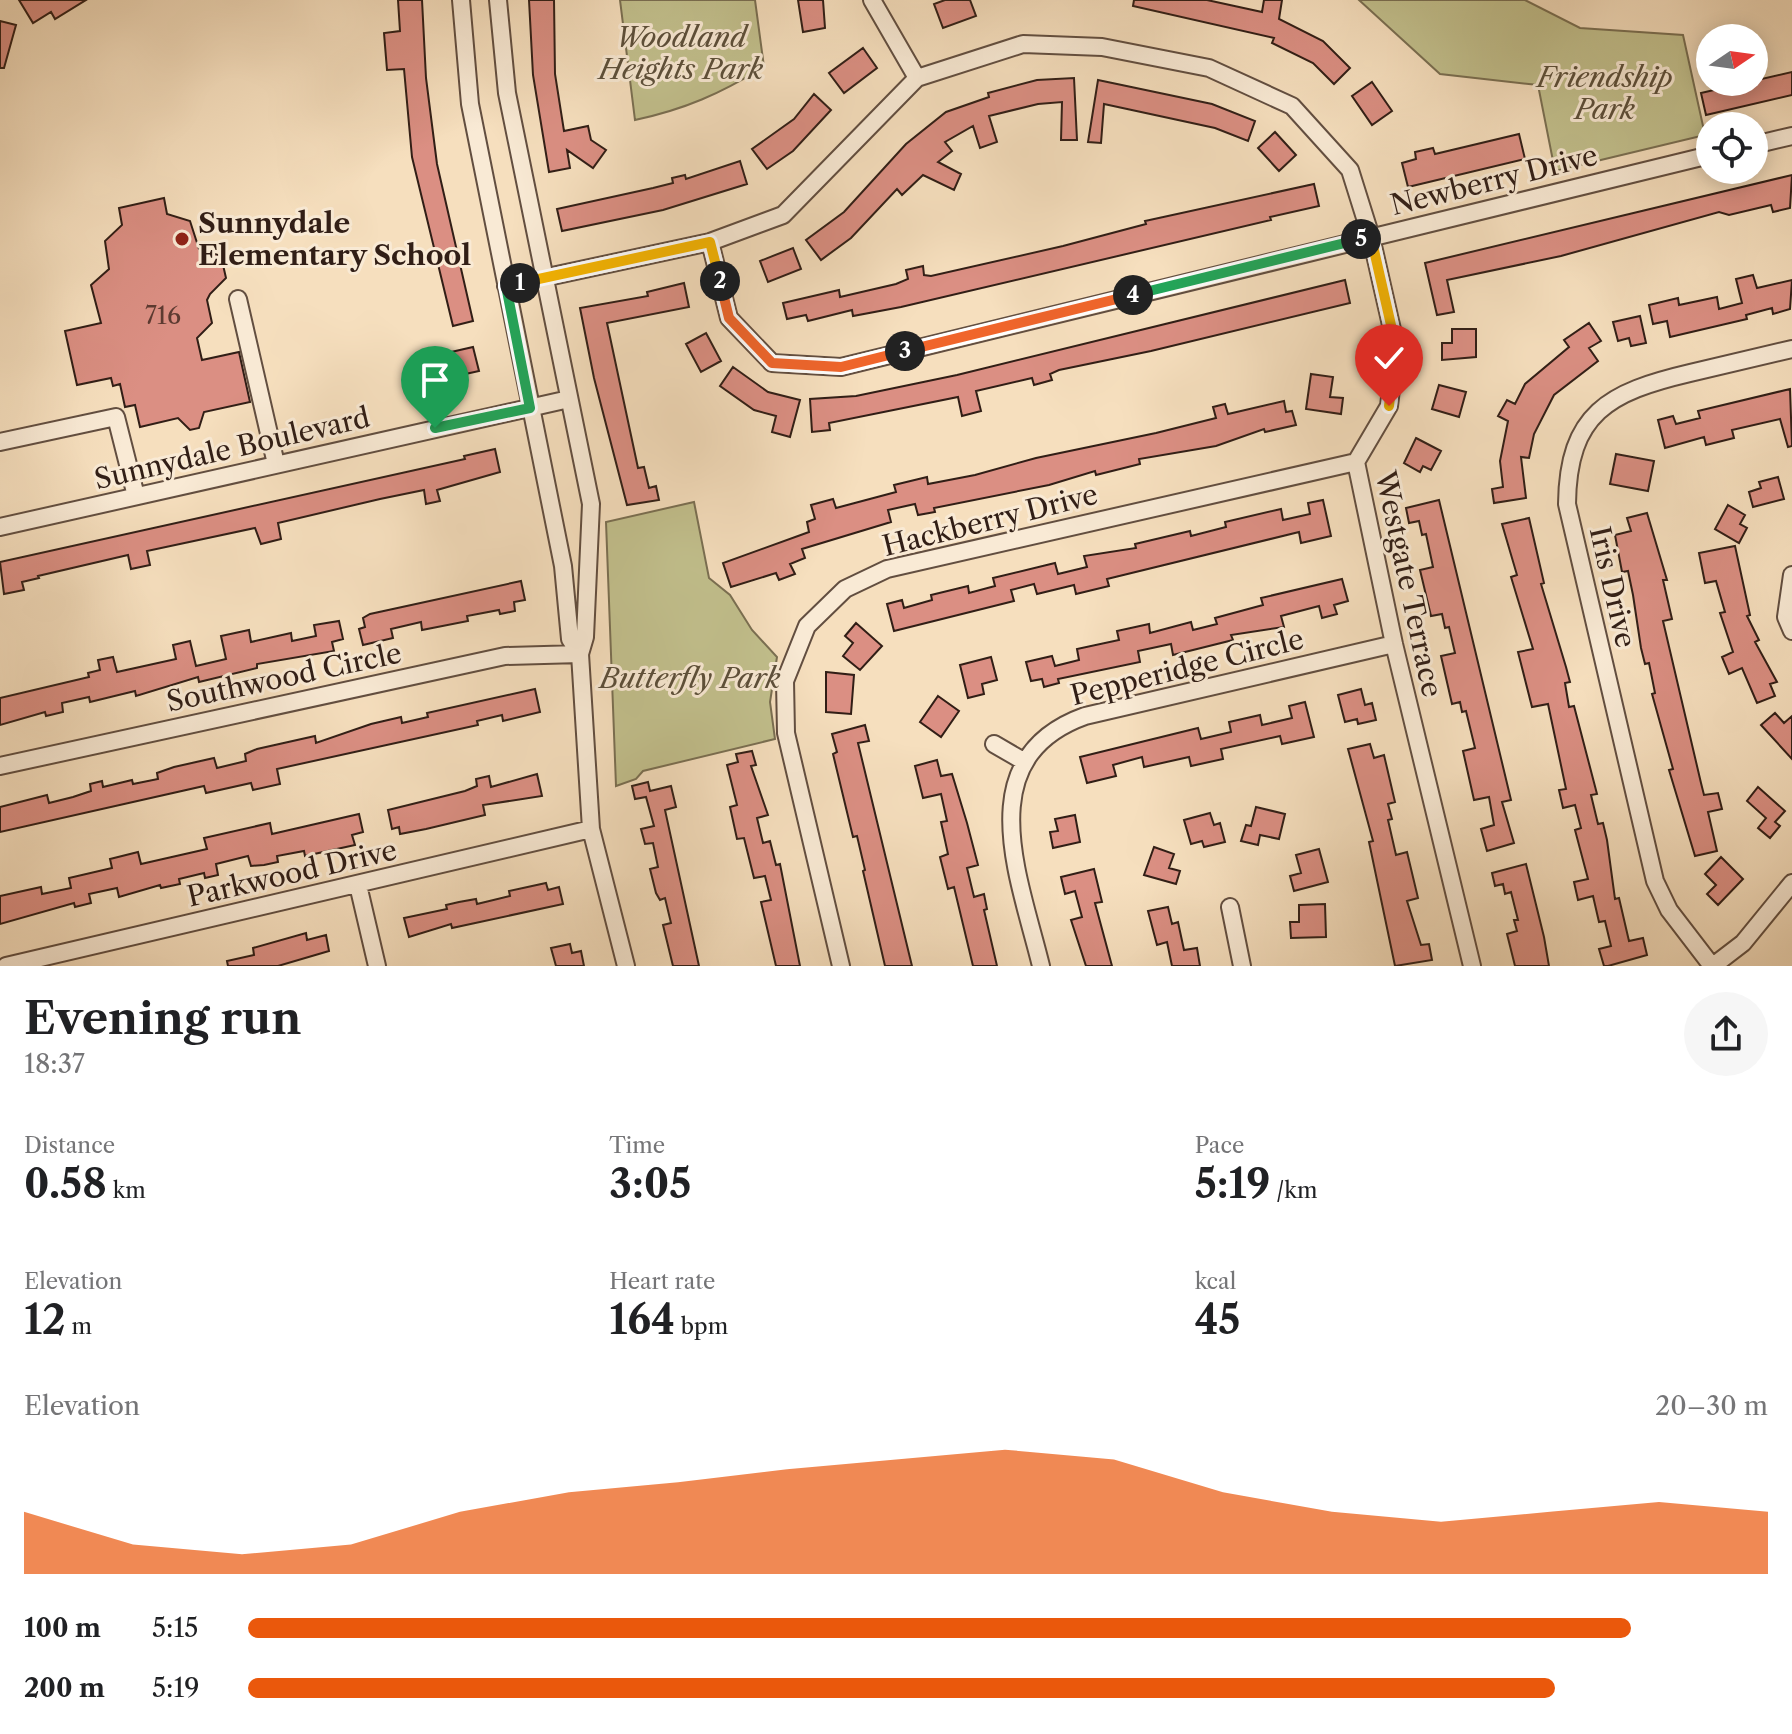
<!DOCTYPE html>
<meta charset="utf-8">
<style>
body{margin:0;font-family:"Libre Caslon Text",serif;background:#f6f6f6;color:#202124;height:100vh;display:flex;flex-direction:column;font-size:30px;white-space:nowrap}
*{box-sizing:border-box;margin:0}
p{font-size:26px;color:#757577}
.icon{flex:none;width:44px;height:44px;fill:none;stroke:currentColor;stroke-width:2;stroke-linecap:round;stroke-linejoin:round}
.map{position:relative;height:966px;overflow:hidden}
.details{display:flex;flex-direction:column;background:#fff;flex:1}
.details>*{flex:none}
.needle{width:52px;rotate:77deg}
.fabs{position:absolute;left:1696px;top:24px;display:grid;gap:16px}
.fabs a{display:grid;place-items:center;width:72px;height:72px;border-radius:50%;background:#fff;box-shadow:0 4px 20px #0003;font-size:40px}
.pin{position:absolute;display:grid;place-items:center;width:68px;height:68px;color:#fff;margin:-82px -34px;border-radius:50% 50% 50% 0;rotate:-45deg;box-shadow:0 0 8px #0007}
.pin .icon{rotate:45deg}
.km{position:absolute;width:40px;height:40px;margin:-20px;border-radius:50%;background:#222;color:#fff;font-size:22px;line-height:40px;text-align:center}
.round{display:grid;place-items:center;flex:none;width:84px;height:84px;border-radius:42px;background:#f6f6f6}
.headline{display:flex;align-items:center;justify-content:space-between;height:136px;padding:0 24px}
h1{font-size:44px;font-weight:800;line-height:60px}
.figures{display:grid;grid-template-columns:repeat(3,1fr);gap:12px;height:136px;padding:8px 24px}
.figures div{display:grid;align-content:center}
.figures b{font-size:40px;font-weight:800}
.figures small{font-size:22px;font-weight:400}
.figures p{font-size:22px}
.chart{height:224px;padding:16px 24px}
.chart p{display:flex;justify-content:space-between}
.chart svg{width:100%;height:144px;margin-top:8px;fill:#ea580c;opacity:.7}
ul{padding:0 24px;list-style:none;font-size:26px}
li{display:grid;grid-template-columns:128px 96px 1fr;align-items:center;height:60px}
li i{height:20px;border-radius:10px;background:#ea580c}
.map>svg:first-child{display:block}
.green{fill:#c2c08d;stroke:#7a6f52;stroke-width:2}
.building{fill:#db8f83;stroke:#311e16;stroke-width:2}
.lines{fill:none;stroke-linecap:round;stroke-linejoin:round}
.minor-casing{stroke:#624e40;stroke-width:20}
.minor{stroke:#f9ead5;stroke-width:16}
.split-1-casing{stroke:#fff;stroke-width:16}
.split-2-casing{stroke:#fff;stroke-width:16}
.split-3-casing{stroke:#fff;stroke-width:16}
.split-4-casing{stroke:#fff;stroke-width:16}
.split-5-casing{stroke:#fff;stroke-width:16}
.split-6-casing{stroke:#fff;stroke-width:16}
.split-1{stroke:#22a559;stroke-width:10}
.split-2{stroke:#f5b400;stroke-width:10}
.split-3{stroke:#f0652b;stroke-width:10}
.split-4{stroke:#f0652b;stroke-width:10}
.split-5{stroke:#22a559;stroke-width:10}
.split-6{stroke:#f5b400;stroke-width:10}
.poi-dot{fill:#8f2418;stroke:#f9ead5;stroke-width:3}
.labels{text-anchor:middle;stroke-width:6;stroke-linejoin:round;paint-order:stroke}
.number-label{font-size:24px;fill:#5c3a31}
.park-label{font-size:28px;font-style:italic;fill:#5c4f3a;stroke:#f9ead5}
.street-label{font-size:28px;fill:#311e16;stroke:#f9ead5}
.poi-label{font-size:28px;font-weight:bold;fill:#311e16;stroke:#f9ead5;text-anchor:start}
</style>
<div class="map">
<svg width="1792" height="966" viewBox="0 0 1792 966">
<rect width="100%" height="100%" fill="#f6dfbe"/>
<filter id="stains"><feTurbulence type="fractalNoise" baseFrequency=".0025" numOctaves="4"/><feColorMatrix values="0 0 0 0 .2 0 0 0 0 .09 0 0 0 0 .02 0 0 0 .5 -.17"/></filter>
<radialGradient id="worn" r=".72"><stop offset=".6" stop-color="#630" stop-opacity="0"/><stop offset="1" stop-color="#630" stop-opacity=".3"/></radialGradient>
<path class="green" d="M620,0H755L764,67C719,94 686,109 635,120Z
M1359,0H1525L1580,28L1683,35L1705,135L1555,171L1538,85L1440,74Z
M694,502L709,578L730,595L752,630L777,657L770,702L775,739L643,771L636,779L616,786L606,522Z"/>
<path class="building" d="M19,0H86L55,19L51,12L33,23Z
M398,0H422L426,78L437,164L473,321L453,326L412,157L404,69L387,70L384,33L400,31Z
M529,0H554L555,74L564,131L588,126L591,140L606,150L593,168L567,150L570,168L549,172L533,75Z
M798,0H823L825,28L803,32Z
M945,0H970L976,16L943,28L934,4Z
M1134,0H1207L1262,12L1264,0H1282L1279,19L1323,41L1350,68L1334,84L1313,63L1272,43L1274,38L1133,6Z
M0,21L16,25L4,68H0Z
M863,48L877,68L844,93L829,73Z
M1792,72V95L1706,115L1701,93Z
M1074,78L1077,140H1061L1062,102L1038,104L989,116L997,142L980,148L973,126L945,142L952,151L938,162L961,174L954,190L923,175L902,195L897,189L851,238L821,260L806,240L844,212L906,144L946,112L989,97L988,93L1037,80Z
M1098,80L1212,104L1255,121L1248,141L1215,128L1104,104L1101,143L1088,142Z
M1372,82L1392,111L1372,125L1352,96Z
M814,94L831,110L793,151L767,169L752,149L794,119Z
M1275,132L1296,155L1279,171L1258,148Z
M1519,134L1525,159L1408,187L1402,163L1416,159L1415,152L1433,148L1435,154Z
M740,161L747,184L663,210L562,231L557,209L653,188L673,183L672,178L685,175L686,179Z
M1792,175L1790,208L1773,212L1771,205L1729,215L1719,212L1561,256L1447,280L1454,312L1437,315L1425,263Z
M1314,184L1319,206L1270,217L1271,220L901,307L853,316L852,310L808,321L806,315L787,319L783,303L839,290L840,297L896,284L908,279L906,270L923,266L924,275L931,276L1063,246L1146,224L1145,221Z
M164,198L167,214L190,221L199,249L221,256L226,278L210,294L207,300L212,323L197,338L202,360L239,352L250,402L204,412L199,428L190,430L178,418L140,427L135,405L125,407L120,384L113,386L111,378L77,385L65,331L101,323L91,285L109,269L105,241L122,225L119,208Z
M793,248L801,269L768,282L760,261Z
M1753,275L1757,288L1792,280L1790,309L1773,314L1772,308L1746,315L1747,319L1670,337L1667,321L1653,324L1649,305L1678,298L1679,305L1717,297L1719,309L1742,303L1736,279Z
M1345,280L1350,303L1151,351L1059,370L1050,374L1052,380L1034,385L1032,378L976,391L981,411L962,416L958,397L829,423L830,430L812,432L810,399L856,396L957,375Z
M684,283L689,307L607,323L638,468L644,467L649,488L656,486L659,500L627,505L594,378L580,308L648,296L647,292Z
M1640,316L1646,343L1631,346L1629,338L1618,341L1613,322Z
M1589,323L1601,341L1589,348L1598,361L1554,395L1534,434L1529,458L1521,457L1526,498L1494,503L1492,489L1503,487L1500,461L1508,421L1498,416L1507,400L1515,404L1525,384L1569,347L1564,340Z
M1452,329H1476V357L1442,360V343H1452Z
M706,333L721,361L701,372L686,344Z
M473,347L479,371L443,379L438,355Z
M733,367L768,392L800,400L790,437L772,432L776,416L754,410L720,386Z
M1311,374L1333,377L1330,397L1343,398L1341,414L1306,409Z
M1439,385L1466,392L1459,417L1432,409Z
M1790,389L1792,446L1788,447L1780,419L1732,430L1734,438L1706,445L1704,437L1665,448L1658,420L1673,416L1676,424L1700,418L1698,411Z
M1284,401L1286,412L1292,411L1296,425L1265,432L1264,429L1216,446L1139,459L1140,464L1096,475L1095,471L1049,485L934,508L935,512L918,515L915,504L888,510L891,522L802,549L805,558L790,564L795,574L779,580L776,573L731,587L723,563L809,532L807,522L815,519L811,505L833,499L836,508L896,492L894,485L927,477L928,484L975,475L1036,458L1156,433L1216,418L1213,407L1225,404L1228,414Z
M1416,438L1441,451L1431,470L1423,466L1420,472L1404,463Z
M495,449L500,472L437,490L440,501L426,504L424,490L380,499L278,523L281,539L261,544L255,528L147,551L150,565L131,569L128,555L38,576L39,578L22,582L24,590L4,594L0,562L465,459L464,456Z
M1616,454L1654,461L1648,491L1610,484Z
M1778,477L1784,499L1753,507L1749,492L1761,488L1759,482Z
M1323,500L1331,536L1301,543L1299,532L1107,579L1109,586L1076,594L1074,585L1037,594L1034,584L1011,590L1014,601L894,631L887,604L902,600L904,608L932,600L931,595L968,586L969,593L995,586L993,578L1055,563L1058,574L1087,567L1084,556L1136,548L1135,544L1190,531L1191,536L1226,527L1225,522L1281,509L1283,520L1310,514L1308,503Z
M1439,500L1511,800L1502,802L1514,843L1487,851L1481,829L1494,825L1489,797L1474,800L1463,751L1475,748L1466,711L1462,712L1460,702L1452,704L1441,656L1455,653L1449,627L1445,628L1442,614L1431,616L1420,570L1433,567L1426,534L1422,535L1419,521L1409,523L1406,508Z
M1728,505L1745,515L1740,524L1747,528L1739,543L1715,529Z
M1647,513L1667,580H1663L1672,619L1663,621L1701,783L1704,795L1718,793L1722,809L1708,812L1717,851L1695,856L1669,770L1673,769L1652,694L1655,693L1649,663L1645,664L1641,648L1633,595L1628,571L1622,572L1615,535L1631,531L1627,518Z
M1529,518L1544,583L1541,584L1566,667L1570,682L1565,683L1569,707L1574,706L1597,794L1591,795L1598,824L1603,823L1607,840L1615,899L1619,898L1629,941L1643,938L1647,955L1608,966H1604L1599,949L1611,946L1605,921L1599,922L1593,896L1578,900L1574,882L1588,879L1575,830L1581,828L1575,805L1563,808L1559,790L1566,789L1548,704L1532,707L1518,652L1533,649L1511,577L1517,575L1502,524Z
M1735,546L1750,615L1747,616L1759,640L1755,642L1777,682L1770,684L1775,696L1757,703L1742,668L1729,674L1722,657L1733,652L1720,613L1725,612L1716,581L1705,583L1699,553Z
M1342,579L1348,601L1334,605L1337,614L1322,618L1319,606L1281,616L1284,627L1231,635L1233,640L1173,655L1171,644L1138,651L1140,662L1058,679L1059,683L1044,687L1042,679L1031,681L1026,662L1052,656L1055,666L1079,660L1077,649L1119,640L1117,631L1149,624L1150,633L1191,622L1193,630L1217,624L1215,618L1263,605L1261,598Z
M521,581L525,600L514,602L515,611L500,614L499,610L467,616L468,621L422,630L421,622L391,629L393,638L363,645L359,629L365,627L363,618L370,614Z
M339,621L343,639L332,642L334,651L257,664V668L199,682L198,677L136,696L135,691L90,702L89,697L62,703L63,712L46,716L45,712L0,725V698L89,677L88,673L100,670L98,660L113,657L117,672L176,659L173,645L190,641L196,666L226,659L221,636L249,630L251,642L291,633L292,641L316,636L314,625Z
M856,623L882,646L860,670L843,656L853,643L845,636Z
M991,657L997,680L982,684L984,694L968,698L960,665Z
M826,672L854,675L851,714L826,712Z
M535,689L540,712L503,721L502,715L477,721L478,725L277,769L280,784L253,790L251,783L206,793L204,786L0,832V807L47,795L49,803L73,797L91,791L90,784L102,781L103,787L132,780L133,784L158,779L157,773L174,767L214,758L217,768L246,761L245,754L257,749L315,736L316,743L371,724L401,717L402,723L428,717L427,713Z
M1361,689L1365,705L1372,703L1376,720L1358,724L1357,719L1345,722L1338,695Z
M938,696L959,711L941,737L920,722Z
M1305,702L1314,737L1282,744L1280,736L1221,749L1223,759L1191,766L1189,757L1144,767L1142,757L1113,765L1116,776L1087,783L1080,757L1198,728L1201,739L1231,732L1229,722L1260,715L1262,725L1292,718L1289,706Z
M1775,713L1784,723L1792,716V759L1761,725Z
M865,725L869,741L858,743L912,966H885L863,871L865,870L857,836L853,837L833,754L837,752L832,734Z
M1370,744L1374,758L1384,755L1395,802L1388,804L1392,819L1388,820L1396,855L1407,852L1418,898L1407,901L1421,945L1429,944L1432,960L1395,966L1369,842L1373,841L1348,749Z
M752,751L756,765L751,766L768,815L757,818L763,843L770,841L776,865L780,864L800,966H776L761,902L771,900L765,876L754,878L744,838L737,839L730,807L737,805L727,765L738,762L736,754Z
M937,760L941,776L952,774L967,823L978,865L967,868L974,897L984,894L987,909L984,910L997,966H973L954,887L948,889L940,857L948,854L941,822L947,821L941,794L923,798L915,766Z
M537,774L542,796L483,805L485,815L426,829L400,834L399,827L392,829L388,810L465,791L477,786L476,779L489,776L491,787Z
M648,782L650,791L671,786L676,807L665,810L699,966H673L663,925L671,923L665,898L660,900L656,893L650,869L658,867L653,843L645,844L641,829L654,826L646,797L635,799L632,786Z
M1758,787L1785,811L1775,822L1780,826L1770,838L1758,828L1766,818L1747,801Z
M1256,807L1285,814L1279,839L1260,835L1258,845L1241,841L1246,825L1251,826Z
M1210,813L1214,825L1220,823L1225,842L1204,847L1202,841L1191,844L1184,820Z
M359,814L363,832L352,835L355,845L305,856L304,851L277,856L278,862L264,865L251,866L248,856L216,864L218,875L205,878L204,873L179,879L180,884L161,888L160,885L119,897L117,888L89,894L91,903L75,907L74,903L0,924V896L41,887L42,894L71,888L69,878L112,868L110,859L138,852L141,864L207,849L204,838L270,823L272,834Z
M1075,815L1080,842L1053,848L1050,832L1058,831L1055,819Z
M1154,847L1174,854L1169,868L1180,871L1176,884L1144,875Z
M1319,849L1328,882L1294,891L1290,876L1301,873L1296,855Z
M1721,857L1743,879L1718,905L1707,894L1716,885L1705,874Z
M1526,864L1544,937L1549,966H1515L1507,934L1517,931L1514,920H1518L1511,892L1505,894L1503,884L1495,886L1492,873Z
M1094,869L1102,902L1095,903L1112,966H1086L1071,920L1082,917L1075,891L1065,894L1061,877Z
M546,883L548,890L559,887L563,904L452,928L451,924L409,937L404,918L447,909L446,905L459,902L476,899L477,904L510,896L509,891Z
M1325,904L1326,937L1291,938L1290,922H1299V905Z
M1168,907L1172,924L1178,922L1184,950L1197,948L1200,966H1172L1167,942L1157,945L1148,911Z
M306,933L307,940L326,935L329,951L278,966H228L227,961L254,955L253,948Z
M570,944L572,953L581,951L584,966H556L551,948Z"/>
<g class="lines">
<defs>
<path id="minor" d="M461,0L470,104L563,566L570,639L580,654
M498,0L507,93L591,504L585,637L580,654L591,829L626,966
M872,0L917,78
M1754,145L1792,136
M710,242L729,318L772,363L841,367L1710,155
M506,286L710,242L783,215L917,78L1023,44L1102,47L1209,68L1292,106L1350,170L1371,237L1396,347L1389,406L1356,462L1394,644L1472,966
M238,299L276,464
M0,442L116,417L136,496
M0,527L569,399
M1792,575L1786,617L1792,631
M994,744L1025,762
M0,766L505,656L580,654
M358,885L377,966
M1230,907L1242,966
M6,966L591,829
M841,966L786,733L785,681L807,626L845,589L887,569L1356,462
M1041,966C1020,879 968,758 1085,716L1394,644
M1712,966L1669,910L1655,881L1567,504C1568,413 1609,392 1690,373C1724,365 1758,357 1792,349
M1713,966L1743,943L1792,883"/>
</defs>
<use href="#minor" class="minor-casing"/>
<use href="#minor" class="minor"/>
</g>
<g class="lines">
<defs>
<path id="split-1" d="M435,428L530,408L506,286L520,283"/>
<path id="split-2" d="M520,283L710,242L720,281"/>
<path id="split-3" d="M720,281L729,318L772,363L841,367L905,351"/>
<path id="split-4" d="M905,351L1133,295"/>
<path id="split-5" d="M1133,295L1361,239"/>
<path id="split-6" d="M1361,239L1371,237L1396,347L1389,406"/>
</defs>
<use href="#split-1" class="split-1-casing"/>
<use href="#split-2" class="split-2-casing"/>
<use href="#split-3" class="split-3-casing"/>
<use href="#split-4" class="split-4-casing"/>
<use href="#split-5" class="split-5-casing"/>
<use href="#split-6" class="split-6-casing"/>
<use href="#split-1" class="split-1"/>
<use href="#split-2" class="split-2"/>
<use href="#split-3" class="split-3"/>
<use href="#split-4" class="split-4"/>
<use href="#split-5" class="split-5"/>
<use href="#split-6" class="split-6"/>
</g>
<circle class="poi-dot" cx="182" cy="239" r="8"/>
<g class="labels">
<g class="number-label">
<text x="163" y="324">716</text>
</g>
<g class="park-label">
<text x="681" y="47">Woodland<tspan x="681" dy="32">Heights Park</tspan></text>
<text x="1605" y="87">Friendship<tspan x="1605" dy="32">Park</tspan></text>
<text x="690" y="688">Butterfly Park</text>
</g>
<g class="street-label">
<text transform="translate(1494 180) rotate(-14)" y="10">Newberry Drive</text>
<text transform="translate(232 448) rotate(-13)" y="10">Sunnydale Boulevard</text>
<text transform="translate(990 520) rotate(-14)" y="10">Hackberry Drive</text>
<text transform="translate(1409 584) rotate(78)" y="10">Westgate Terrace</text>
<text transform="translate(1613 587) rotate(77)" y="10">Iris Drive</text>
<text transform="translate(1187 667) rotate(-14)" y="10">Pepperidge Circle</text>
<text transform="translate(284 677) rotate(-12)" y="10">Southwood Circle</text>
<text transform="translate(292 873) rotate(-13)" y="10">Parkwood Drive</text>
</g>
<g class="poi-label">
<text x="198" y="233">Sunnydale<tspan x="198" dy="32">Elementary School</tspan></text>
</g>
</g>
<rect width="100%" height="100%" filter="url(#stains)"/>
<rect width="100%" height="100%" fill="url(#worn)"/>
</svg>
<div class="fabs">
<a><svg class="needle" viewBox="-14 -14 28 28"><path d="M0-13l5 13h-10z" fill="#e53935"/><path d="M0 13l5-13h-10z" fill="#757577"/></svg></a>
<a><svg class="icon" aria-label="locate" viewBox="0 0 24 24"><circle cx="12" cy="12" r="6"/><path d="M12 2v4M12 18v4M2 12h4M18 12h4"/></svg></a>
</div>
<div class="pin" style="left:435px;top:428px;background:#1e9e55"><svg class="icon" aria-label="arrive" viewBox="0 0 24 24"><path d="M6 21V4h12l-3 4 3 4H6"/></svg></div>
<div class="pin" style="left:1389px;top:406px;background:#d93025"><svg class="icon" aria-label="check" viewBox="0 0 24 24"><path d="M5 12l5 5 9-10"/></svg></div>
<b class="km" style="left:520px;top:283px">1</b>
<b class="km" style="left:720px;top:281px">2</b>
<b class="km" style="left:905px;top:351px">3</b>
<b class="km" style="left:1133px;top:295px">4</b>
<b class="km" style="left:1361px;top:239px">5</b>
</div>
<section class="details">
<div class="headline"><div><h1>Evening run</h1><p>18:37</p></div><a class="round"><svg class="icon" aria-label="share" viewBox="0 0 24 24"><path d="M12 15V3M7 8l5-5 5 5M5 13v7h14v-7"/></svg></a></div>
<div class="figures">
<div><p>Distance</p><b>0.58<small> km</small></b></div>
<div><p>Time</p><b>3:05</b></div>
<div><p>Pace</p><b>5:19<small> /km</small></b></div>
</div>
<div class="figures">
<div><p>Elevation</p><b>12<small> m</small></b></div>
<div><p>Heart rate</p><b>164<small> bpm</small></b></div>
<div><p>kcal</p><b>45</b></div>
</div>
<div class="chart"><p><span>Elevation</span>20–30 m</p>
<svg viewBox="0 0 160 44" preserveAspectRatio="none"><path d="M0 44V25L10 35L20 38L30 35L40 25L50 19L60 16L70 12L80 9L90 6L100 9L110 19L120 25L130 28L140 25L150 22L160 25V44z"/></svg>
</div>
<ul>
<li><b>100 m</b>5:15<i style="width:91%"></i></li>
<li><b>200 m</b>5:19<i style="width:86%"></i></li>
</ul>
</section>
